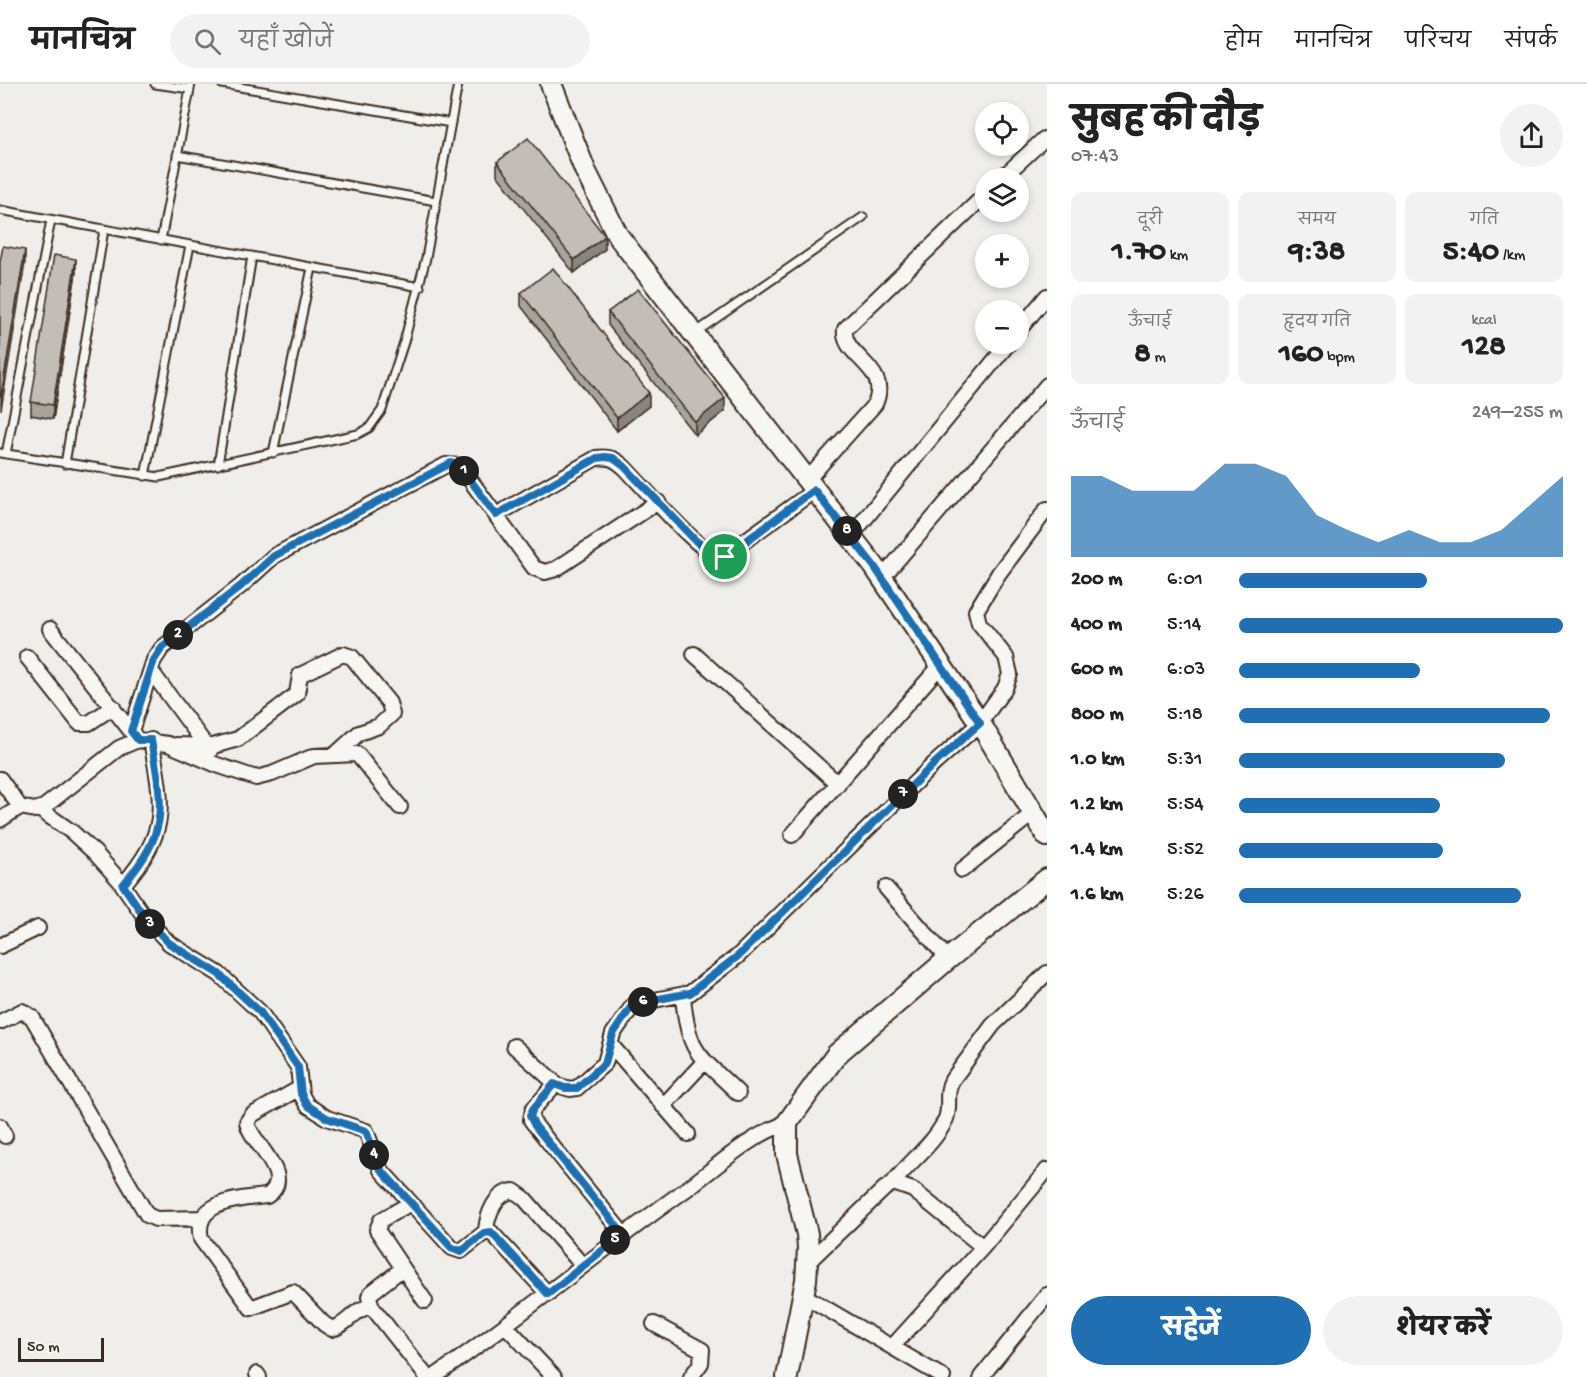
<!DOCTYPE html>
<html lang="hi">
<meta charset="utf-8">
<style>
body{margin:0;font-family:"Gochi Hand","Playpen Sans Deva",sans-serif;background:#f2f2f2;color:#222;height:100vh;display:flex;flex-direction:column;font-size:22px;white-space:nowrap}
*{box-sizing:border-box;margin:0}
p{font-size:20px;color:#767676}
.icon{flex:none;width:33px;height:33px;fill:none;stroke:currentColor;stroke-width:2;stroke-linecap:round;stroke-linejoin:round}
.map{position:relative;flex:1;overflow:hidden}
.panel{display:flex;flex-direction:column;background:#fff;width:540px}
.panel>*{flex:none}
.buttons{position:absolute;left:975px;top:18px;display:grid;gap:12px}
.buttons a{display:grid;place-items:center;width:54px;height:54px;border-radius:50%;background:#fff;box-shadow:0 3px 9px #0003;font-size:30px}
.scale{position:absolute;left:18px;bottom:15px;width:86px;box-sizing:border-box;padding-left:6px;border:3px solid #3b2a1e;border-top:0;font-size:16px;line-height:21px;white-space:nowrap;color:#3b2a1e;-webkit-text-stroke:4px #f6f6f2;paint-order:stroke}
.pin{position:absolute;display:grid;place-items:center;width:51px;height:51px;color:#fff;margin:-26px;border:3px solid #fff;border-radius:50%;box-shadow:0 2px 6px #0007}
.km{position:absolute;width:30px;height:30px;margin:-15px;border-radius:50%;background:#222;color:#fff;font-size:16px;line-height:30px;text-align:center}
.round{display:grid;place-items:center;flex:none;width:63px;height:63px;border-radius:32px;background:#f2f2f2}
.head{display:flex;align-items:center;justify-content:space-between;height:102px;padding:0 24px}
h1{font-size:33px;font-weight:800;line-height:45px}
.metrics{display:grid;grid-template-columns:repeat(3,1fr);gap:9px;height:102px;padding:6px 24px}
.metrics div{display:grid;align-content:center;border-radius:12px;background:#f2f2f2;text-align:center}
.metrics b{font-size:30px;font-weight:800}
.metrics small{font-size:16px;font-weight:400}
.metrics p{font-size:16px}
.chart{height:168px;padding:12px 24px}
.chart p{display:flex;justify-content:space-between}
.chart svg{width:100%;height:108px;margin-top:6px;fill:#1f6fb2;opacity:.7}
.action{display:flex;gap:12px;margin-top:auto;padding:12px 24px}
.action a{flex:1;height:69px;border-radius:36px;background:#1f6fb2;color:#fff;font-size:24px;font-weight:800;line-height:69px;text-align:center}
.action a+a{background:#f2f2f2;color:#222}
ul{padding:0 24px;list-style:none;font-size:20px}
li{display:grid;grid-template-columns:96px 72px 1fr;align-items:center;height:45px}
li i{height:15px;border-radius:8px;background:#1f6fb2}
header{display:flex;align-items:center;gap:36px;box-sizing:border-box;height:84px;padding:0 30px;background:#fff;border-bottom:2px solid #e0e0e0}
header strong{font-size:28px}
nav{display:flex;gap:33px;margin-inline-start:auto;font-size:21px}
.search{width:420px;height:54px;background:#f2f2f2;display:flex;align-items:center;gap:15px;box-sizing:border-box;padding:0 21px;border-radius:33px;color:#767676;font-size:22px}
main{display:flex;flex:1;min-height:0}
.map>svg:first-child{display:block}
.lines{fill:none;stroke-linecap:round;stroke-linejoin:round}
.lane-casing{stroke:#3b2a1e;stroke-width:11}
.street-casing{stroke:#3b2a1e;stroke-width:18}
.secondary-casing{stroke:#3b2a1e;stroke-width:24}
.lane{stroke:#f6f6f2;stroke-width:7}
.street{stroke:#f6f6f2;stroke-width:14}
.secondary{stroke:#f6f6f2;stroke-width:20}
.wall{fill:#a7a39d;stroke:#3b2a1e;stroke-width:1.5}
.shaded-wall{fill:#888480;stroke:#3b2a1e;stroke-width:1.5}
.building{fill:#c2bdb7;stroke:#3b2a1e;stroke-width:1.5}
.route-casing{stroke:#fff;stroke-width:12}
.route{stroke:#1f6fb2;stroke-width:8}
</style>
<header>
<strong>मानचित्र</strong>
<div class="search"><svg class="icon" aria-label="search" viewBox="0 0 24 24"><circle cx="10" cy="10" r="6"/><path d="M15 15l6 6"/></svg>यहाँ खोजें</div>
<nav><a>होम</a><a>मानचित्र</a><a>परिचय</a><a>संपर्क</a></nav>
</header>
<main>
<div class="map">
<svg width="1047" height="1293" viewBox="0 0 1047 1293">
<rect width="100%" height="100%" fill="#efeeea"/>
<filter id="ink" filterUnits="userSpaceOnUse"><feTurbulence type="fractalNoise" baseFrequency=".0167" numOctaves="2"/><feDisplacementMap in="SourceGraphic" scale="12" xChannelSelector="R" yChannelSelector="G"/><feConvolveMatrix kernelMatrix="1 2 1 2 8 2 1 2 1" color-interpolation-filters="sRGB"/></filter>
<g filter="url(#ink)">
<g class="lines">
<defs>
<path id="lane" d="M155,0L190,5
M222,0L451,39
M177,71L436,117
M0,126L420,203
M161,156L191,0
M695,249L863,133
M0,369L159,393L358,350L369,344L382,326L404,258L426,174L458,0
M273,369L312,184
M6,370L51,136
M65,380L104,146
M218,381L252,172
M145,392L190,161"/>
<path id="street" d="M1002,94L1044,55
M1018,247L1047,212
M807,396L875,320C892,283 841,273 845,245L986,110
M496,431L596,374C609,372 615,375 624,383C641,400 702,472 721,474L815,406
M851,452L1008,260
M882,494L1047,301
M50,545L134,651
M694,570L838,700
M27,573L79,639H89L113,623
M151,587L210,667
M131,647L154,576L162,564L241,502L274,472L446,381L460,382L534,484L545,488L556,485L658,418
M176,661L213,662L238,655L297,610L300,591L343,570L352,573L389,619L392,630L379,642L359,649L337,669
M0,695L20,723
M39,725L72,748L95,769L120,797L146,835L169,859L219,890L260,928L298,983L301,1010L307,1021L327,1034L366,1047L381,1086L452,1164L461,1167L484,1149L491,1148L548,1210
M0,736L20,723L35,726L44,723L119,664L138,656L168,660L217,681L256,694L272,690L314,672L357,670L400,723
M792,751L941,581
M962,786L1032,730
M123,801C170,746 163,723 151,656
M886,804L948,875
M0,862L38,844
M683,912C688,970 698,970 738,1009
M0,938L22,927L32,933L147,1131L156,1135L203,1134
M611,961L688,1050
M514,962L554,998V1002L533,1025L531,1036L623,1150
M554,1000L570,1005L577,1004L605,979L613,950L634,920L690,909L738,872L934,680L980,639L1005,604L1010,590L1006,573L979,539L976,527L999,489L1047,425
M300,1004L252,1031L247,1038C250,1059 297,1092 267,1112C241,1115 192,1116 201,1155L251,1224L293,1208L324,1240L332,1245C347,1242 356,1222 372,1223L427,1293
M663,1022L705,977
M0,1042L5,1052
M893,1099C909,1078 933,1061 945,1037C952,1023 944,1010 952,996L993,941L1047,889
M411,1119L381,1136L377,1146L425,1217
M486,1147C487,1132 495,1108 514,1107L524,1114L583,1182
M807,1179L884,1105L893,1099L913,1106L983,1163
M803,1211L943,1293
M372,1223L369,1213L371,1209L402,1185
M654,1240L702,1266L701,1279L691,1293
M506,1242L554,1293
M892,1263L983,1163L1047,1086
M257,1290L259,1293
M434,1293C521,1232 602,1165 688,1104C720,1080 749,1052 787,1039
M981,1293L1047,1211"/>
<path id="secondary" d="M551,0L585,86L618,152L874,482L980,639L1047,752
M787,1293L806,1196L808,1165L807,1150L787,1070V1039L837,970L948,875L1047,795"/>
</defs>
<use href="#lane" class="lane-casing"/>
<use href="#street" class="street-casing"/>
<use href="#secondary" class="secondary-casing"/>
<use href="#lane" class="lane"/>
<use href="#street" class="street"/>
<use href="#secondary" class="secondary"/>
</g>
<path class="wall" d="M497,78L605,165L574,189L497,91Z
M76,188L53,335L31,331V318Z
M521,209L649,322L617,347L521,222Z
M608,228L725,327L695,351L608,241Z"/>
<path class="shaded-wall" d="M605,152V165L574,189V176Z
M25,166V179L1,326V312Z
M76,175V188L53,335V321Z
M649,309V322L617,347V334Z
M725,314V327L695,351V338Z"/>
<path class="building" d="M528,54L605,152L574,176L497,78Z
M3,162L25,166L1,312H0V178Z
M54,171L76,175L53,321L31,318Z
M553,184L649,309L617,334L521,209Z
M638,205L725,314L695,338L608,228Z"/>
</g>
<g class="lines" filter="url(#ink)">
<defs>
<path id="route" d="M605,373L613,374L624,382L696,457L718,474L725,473L814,406L874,482L980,639L934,680L738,872L690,909L633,920L613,950L605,979L577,1004H565L554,1000L533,1025L530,1032L535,1042L623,1150L548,1210L491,1148L484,1149L461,1167L452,1164L381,1086L366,1047L327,1034L307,1021L301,1010L298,983L260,928L219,890L169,859L146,835L123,801C170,746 163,723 151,656H138L131,647L154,576L162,564L241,502L274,472L451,379L460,382L496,431L597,374Z"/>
</defs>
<use href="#route" class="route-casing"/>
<use href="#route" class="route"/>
</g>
</svg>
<div class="buttons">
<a><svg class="icon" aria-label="locate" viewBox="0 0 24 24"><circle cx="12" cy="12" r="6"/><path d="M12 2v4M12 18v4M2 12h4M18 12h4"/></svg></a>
<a><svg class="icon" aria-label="layers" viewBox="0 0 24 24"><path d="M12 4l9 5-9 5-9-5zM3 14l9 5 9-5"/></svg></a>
<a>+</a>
<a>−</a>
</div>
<div class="scale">50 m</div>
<div class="pin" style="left:725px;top:473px;background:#1e9e55"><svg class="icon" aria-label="arrive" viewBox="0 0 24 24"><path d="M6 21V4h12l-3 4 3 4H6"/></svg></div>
<b class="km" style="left:464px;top:387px">1</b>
<b class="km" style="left:178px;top:551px">2</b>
<b class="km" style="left:150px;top:840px">3</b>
<b class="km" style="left:374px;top:1071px">4</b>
<b class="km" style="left:615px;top:1156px">5</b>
<b class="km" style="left:643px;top:918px">6</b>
<b class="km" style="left:903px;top:710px">7</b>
<b class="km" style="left:847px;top:447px">8</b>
</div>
<section class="panel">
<div class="head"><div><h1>सुबह की दौड़</h1><p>07:43</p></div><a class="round"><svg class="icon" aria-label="share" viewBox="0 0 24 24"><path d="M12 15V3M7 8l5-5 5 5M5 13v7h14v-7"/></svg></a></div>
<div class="metrics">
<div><p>दूरी</p><b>1.70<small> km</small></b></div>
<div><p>समय</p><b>9:38</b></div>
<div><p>गति</p><b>5:40<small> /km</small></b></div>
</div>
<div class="metrics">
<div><p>ऊँचाई</p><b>8<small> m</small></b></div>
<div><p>हृदय गति</p><b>160<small> bpm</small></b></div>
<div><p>kcal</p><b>128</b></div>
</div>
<div class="chart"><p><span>ऊँचाई</span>249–255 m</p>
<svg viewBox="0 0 160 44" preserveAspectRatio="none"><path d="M0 44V11L10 11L20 17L30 17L40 17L50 6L60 6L70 11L80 27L90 33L100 38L110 33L120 38L130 38L140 33L150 22L160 11V44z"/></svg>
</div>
<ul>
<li><b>200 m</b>6:01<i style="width:58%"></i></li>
<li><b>400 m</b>5:14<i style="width:100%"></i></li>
<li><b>600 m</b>6:03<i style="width:56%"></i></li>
<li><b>800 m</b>5:18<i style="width:96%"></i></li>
<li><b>1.0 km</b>5:31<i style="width:82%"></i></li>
<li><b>1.2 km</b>5:54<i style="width:62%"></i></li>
<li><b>1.4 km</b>5:52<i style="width:63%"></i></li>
<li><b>1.6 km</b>5:26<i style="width:87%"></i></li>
</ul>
<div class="action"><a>सहेजें</a><a>शेयर करें</a></div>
</section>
</main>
